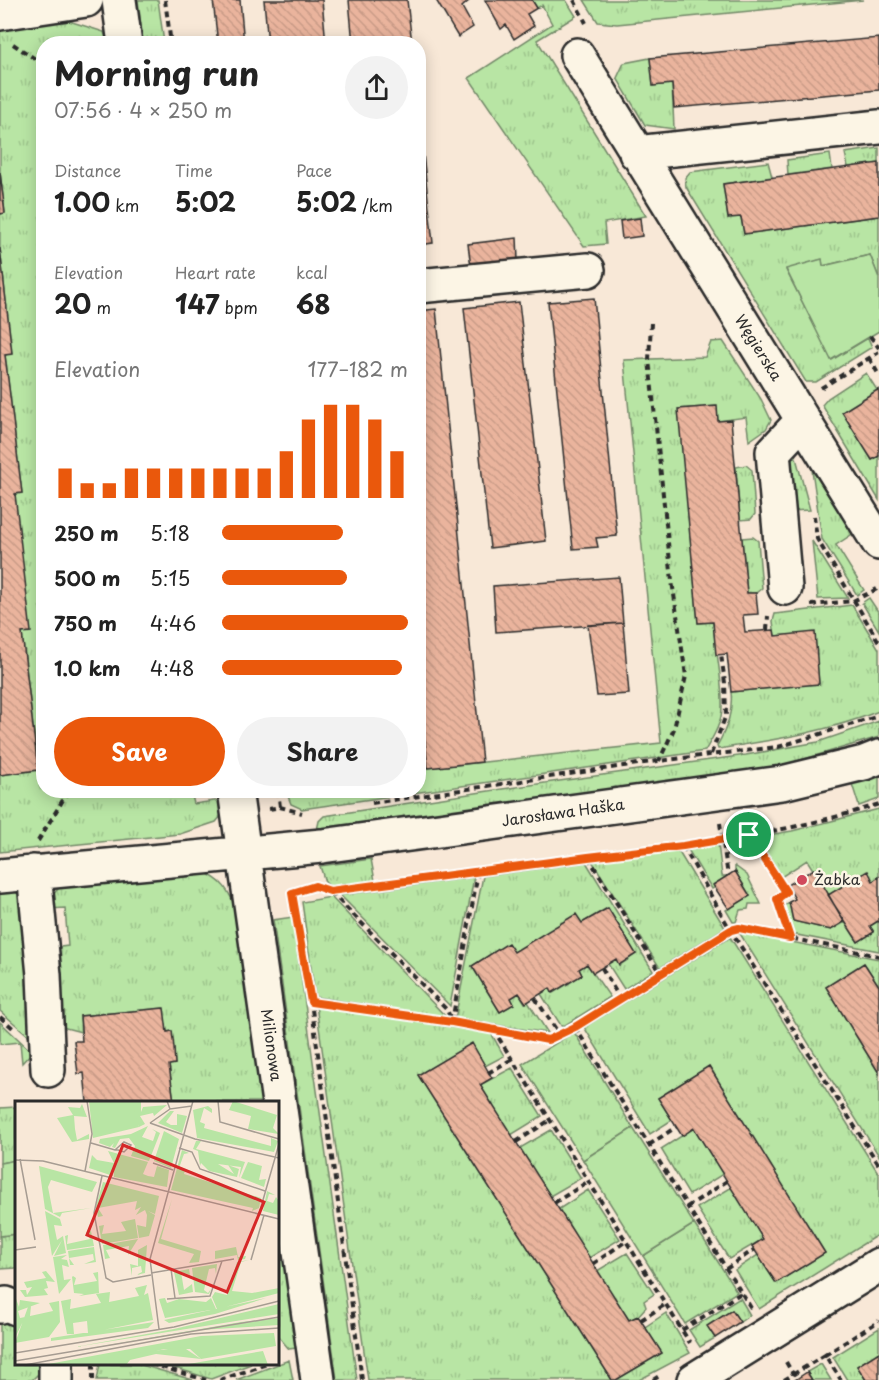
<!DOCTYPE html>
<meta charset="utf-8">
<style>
body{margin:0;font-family:"Playpen Sans",sans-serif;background:#f2f2f2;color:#222;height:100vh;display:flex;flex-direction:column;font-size:22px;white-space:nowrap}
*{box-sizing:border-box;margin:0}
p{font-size:20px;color:#767676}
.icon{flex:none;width:33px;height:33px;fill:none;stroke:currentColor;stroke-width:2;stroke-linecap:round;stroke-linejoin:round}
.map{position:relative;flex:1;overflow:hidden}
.sheet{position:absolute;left:36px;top:36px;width:390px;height:762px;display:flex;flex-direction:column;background:#fff;border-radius:24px;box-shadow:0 3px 15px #0003}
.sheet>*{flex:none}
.pin{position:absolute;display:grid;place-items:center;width:51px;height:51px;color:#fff;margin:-26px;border:3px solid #fff;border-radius:50%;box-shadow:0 2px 6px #0007}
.round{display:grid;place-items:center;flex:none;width:63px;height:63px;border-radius:32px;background:#f2f2f2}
.overview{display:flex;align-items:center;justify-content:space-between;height:102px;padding:0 18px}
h1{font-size:33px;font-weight:700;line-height:45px}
.metrics{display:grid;grid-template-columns:repeat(3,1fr);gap:9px;height:102px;padding:6px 18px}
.metrics div{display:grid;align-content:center}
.metrics b{font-size:26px;font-weight:700}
.metrics small{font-size:16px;font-weight:400}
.metrics p{font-size:16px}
.chart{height:168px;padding:12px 18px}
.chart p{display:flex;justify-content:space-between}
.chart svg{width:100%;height:108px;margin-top:6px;stroke:#ea580c;stroke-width:6}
.action{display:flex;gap:12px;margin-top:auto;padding:12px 18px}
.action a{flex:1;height:69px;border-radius:36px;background:#ea580c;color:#fff;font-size:24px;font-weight:700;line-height:69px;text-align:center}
.action a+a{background:#f2f2f2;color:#222}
ul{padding:0 18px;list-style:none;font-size:20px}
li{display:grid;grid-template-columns:96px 72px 1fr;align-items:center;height:45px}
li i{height:15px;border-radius:8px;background:#ea580c}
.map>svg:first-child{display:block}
.grass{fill:url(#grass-tufts);stroke:#728868;stroke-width:1.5}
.green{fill:#b8e5a4;stroke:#728868;stroke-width:1.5}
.building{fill:url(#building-back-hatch);stroke:#2b2b2b;stroke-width:1.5}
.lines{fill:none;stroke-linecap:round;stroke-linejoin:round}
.minor-casing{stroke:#2b2b2b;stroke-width:38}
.path{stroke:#2b2b2b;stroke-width:4;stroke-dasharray:6 4.5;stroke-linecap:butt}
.minor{stroke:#fcf5e5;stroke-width:33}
.route-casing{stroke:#fff;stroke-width:12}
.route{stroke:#ea580c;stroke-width:8}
.poi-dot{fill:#d1495b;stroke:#fcf5e5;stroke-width:2}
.labels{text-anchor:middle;stroke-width:5;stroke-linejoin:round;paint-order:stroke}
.street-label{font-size:15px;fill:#2b2b2b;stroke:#fcf5e5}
.poi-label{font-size:15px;fill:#2b2b2b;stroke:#fcf5e5;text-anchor:start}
.inset-road{fill:none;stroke:#a69c92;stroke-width:1.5}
.view{fill:#d62828;fill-opacity:0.15;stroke:#d62828;stroke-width:3}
.inset-edge{fill:none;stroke:#2b2b2b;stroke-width:3}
</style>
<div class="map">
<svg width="879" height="1380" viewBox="0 0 879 1380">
<defs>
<pattern id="grass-tufts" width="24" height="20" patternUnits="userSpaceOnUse" patternTransform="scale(1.5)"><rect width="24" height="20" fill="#b8e5a4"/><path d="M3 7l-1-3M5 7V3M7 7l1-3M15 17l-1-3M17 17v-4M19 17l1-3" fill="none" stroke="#9ec58d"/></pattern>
<pattern id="building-back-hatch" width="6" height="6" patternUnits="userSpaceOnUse" patternTransform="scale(1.5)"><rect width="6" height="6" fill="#eab49d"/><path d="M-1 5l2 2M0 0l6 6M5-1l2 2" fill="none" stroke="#c99b87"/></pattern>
</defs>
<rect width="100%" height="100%" fill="#f8e8d7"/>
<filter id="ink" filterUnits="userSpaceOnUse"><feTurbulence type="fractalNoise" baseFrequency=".0167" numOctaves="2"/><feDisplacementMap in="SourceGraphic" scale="12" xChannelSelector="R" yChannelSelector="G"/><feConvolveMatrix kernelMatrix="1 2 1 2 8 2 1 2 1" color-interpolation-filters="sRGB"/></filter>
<g filter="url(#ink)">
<path class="grass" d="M138,0H158L164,43H143Z
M532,0H566L576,16L537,40L646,216L604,223L606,244L584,246L469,78L552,24L542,5L537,8Z
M584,0H863L617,24L598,22Z
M69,21L104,32L108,43L44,44V790L191,791L194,804L221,800L222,815L216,822L180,834L0,852V775L38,770L22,633L15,494L22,493L5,355L12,353L0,248V214L5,213L0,172V26Z
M650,58L653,86L672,84L674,129L645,125L617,78L624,63Z
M879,148V163L848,167L845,153Z
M830,154L832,169L788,175L787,160Z
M768,162L772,177L723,184L728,218L741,217L744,234L879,216V278L870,255L823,266L822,260L786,270L832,360L868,338L872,347L816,382H806L686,187L685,178L690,172Z
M723,341L761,399L771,420L766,429L749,441L746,417L718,421L716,406L679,409L698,623L713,622C715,648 723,681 722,707C722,723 713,737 705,751L302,809L291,804L286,791L418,790L419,769L661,743L624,360L705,357L711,342Z
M866,373L877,390L842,412L872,460L879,456V500L822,405L828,398Z
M795,454L810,510L788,511L790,455Z
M810,456L857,531L836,545L864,590L857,595L822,539Z
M746,465L752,470L755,514L751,519L740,520L736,467Z
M753,537L758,541L762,588L756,593H747L742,538Z
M812,541L848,598L818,599Z
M869,598L879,613V631L862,603Z
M852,605L879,649V711C827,732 773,740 718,749L717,746C727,728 733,712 731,692L819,683L814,633L775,636L773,621L775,614Z
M879,721V737L777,767L317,830L319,821L324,816L502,789L746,755L818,742Z
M879,775V799L859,806L852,784Z
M879,809V877L873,881L867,871L829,895L807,860L781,877L756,837L792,831Z
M718,844L722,876H728L714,884L715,887L712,889L687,848Z
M677,849L725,928L660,968L592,861Z
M371,859L375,881L330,887L325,882L320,866Z
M586,862L653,971L624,989L608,964L616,959L620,965L636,954L607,908L582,923L514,952L508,944L472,966L500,1012L514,1004L511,998L519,993L525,1003L528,1002L548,1033L455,1019L483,876Z
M735,866L747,875L761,904H749L748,909L740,910L736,922H733L726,910L750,896L735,871Z
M201,871C223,880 229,890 237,912L262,1102H174L169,1065L175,1064L172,1032H167L163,1008L80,1016L81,1032L58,1026L53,948L68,946L65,908L49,909C51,895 55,890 66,883Z
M474,877L450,1006L340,895Z
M11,889L24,897L37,1043L0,1011V891Z
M331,897L447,1018L315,997L302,902Z
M789,902L793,921L831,930L845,922L858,942L873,932L870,926L878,921L879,951L792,934L783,907Z
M293,917L357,1380H337L273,920Z
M739,932L879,959V986L864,963L826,987L879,1073V1156Z
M730,937L879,1174V1234L759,1309L735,1270L758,1255L776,1283L825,1253L709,1066L658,1098L672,1120L650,1134L584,1027Z
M587,964L610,997L562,1027L541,994L550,988L553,993L582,975L579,969Z
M316,1005L491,1033L504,1056L485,1066L472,1044L418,1075L612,1380H368Z
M0,1022L32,1052L22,1063L20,1042L0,1044Z
M574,1032L633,1128L583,1160L522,1064Z
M512,1068L542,1116L511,1135L480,1085Z
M16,1107V1160L0,1163V1108Z
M694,1128L723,1174L689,1195L661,1149Z
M551,1130L581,1178L550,1196L520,1148Z
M732,1187L763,1239L729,1259L697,1208Z
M588,1190L620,1239L589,1258L559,1209Z
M278,1214L296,1348L289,1349L278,1336Z
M694,1224L737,1292L685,1324L643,1256Z
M16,1234V1268L0,1269V1236Z
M627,1253L654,1294L644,1301L646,1307L638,1316L629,1320L597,1271Z
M740,1298L750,1315L740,1322L732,1310L708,1326L715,1338L700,1347L689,1330Z
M666,1313L690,1353L639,1380H616L662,1353L645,1327Z
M0,1318L16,1319V1364H41L38,1374L32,1380H0Z
M879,1328V1352L857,1366L866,1380H847L833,1357Z
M289,1360L293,1380H236Z
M100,1364H138L193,1380H97Z
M162,1364H251L211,1379Z
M821,1364L831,1380H812L807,1372Z"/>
<path class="green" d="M870,255L879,278V331L831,360L786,269L822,259L823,266Z
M633,1128L694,1224L643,1256L583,1160Z
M16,1160V1234L0,1236V1163Z"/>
<path class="building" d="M213,0H240L244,44H218Z
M264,0H322L326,44H268Z
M349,0H407L412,44H353Z
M436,0H470L462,7L473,27L458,37Z
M485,0H532L537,8L527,14L534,26L514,39L506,25L501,29Z
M879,38V90L674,108L672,84L653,86L650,58Z
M418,109L433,243L418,245Z
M879,163V216L744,234L741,217L728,218L723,184Z
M0,172L5,213L0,214Z
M640,218L642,236L622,239L620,221Z
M517,238L518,260L471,267L468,244Z
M0,248L12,354L5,355L22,493L15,494L31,632L22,633L38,770L0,775Z
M594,298L617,536L596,538L598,547L573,549L548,302Z
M519,302L546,541L490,548L464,308Z
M436,309L482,762L428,768L418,679V311Z
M879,389V456L872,460L842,412Z
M717,406L718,421L731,420L747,593H756L758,614L743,615L745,632L774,630L775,636L815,632L819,684L731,692L727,654L716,655L713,622L698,623L678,409Z
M619,577L623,623L496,632L493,586Z
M623,623L629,694L597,696L588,625Z
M814,869L844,922L831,930L793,921L789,902L795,899L787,885Z
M735,871L750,896L729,909L713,885Z
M868,871L873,881L879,877V922L878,921L870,926L874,932L858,942L828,895Z
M608,908L636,954L619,965L616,959L593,973L587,964L579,969L582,975L552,993L550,988L526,1003L519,993L511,998L514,1004L500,1012L472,966L508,943L514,952L576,914L582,923Z
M864,963L879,986V1073L826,987Z
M164,1008L167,1032L172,1031L174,1048L175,1064L169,1065L174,1102H87L84,1073L78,1074L74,1041H82L80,1016Z
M472,1043L492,1078L480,1085L629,1320L638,1316L662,1353L616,1380H612L418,1075Z
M709,1066L825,1253L776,1283L752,1246L763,1239L694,1128L682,1136L658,1098Z
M732,1310L740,1322L715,1338L707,1326Z
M879,1352V1380H866L857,1366Z
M807,1372L812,1380H795Z"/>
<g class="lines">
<defs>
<path id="minor" d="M119,0L125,44
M0,13L86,0
M577,55L879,543
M636,153L879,127
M418,286L588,270
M785,588L773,452L803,420
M235,790L318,1380
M34,872L44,975L48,1070
M0,876L322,846L782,783L864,763L879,757
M0,1306L6,1304L16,1308
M56,1364V1380
M694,1380L879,1265"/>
</defs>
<use href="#minor" class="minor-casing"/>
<path class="path" d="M165,0L171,44
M574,0L586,23
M13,44L44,65
M651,323L649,360L672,581L686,676L674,729L659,761
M870,336L879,348
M869,358L879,375
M821,388L879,352
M814,516L817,539L879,642
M811,605L853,601L879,588
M767,630L768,616
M711,754L726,715L725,683L721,654
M278,790L280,807
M372,803L658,761L778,747L879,716
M269,809L280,807L302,813
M720,823L728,876
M749,835L786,892L777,899L790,938
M38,841L69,790
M683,846L731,931L879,1165
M588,857L660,973
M331,892L447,1010L452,1022L478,872
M602,968L620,999
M535,998L559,1034
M311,1002L452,1022L548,1040L575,1027
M0,1017L13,1028
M493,1029L690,1343
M488,1073L512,1059
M516,1142L550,1120
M649,1145L676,1127
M554,1203L589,1181
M687,1207L727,1181
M593,1264L626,1241
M726,1269L755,1249
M751,1308L575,1027L731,931L739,928L879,956
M641,1320L666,1304
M682,1330L741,1293
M825,1355L879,1321
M786,1362L793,1374
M151,1364L206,1380
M93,1380V1364
M220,1380L267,1364
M362,1380L311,1002L292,893L315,887L330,891C416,880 502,867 588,857C686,845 785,835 879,804
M653,1380L661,1375
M784,1380L825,1355L841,1380"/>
<use href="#minor" class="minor"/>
</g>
</g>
<g class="lines" filter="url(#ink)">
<defs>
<path id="route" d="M749,835L786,892L777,899L790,938L739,928L731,930L575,1027L548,1040L452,1022L311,1002L292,893L315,886L330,891L588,857L683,846Z"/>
</defs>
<use href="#route" class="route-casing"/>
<use href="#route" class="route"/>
</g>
<circle class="poi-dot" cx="802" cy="880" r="6"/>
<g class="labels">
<g class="street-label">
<text transform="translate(758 348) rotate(58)" y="5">Węgierska</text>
<text transform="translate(563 813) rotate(-8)" y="5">Jarosława Haška</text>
<text transform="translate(271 1045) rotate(82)" y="5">Milionowa</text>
</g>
<g class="poi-label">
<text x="814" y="885">Żabka</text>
</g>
</g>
<g transform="translate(15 1101)">
<rect width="264" height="264" fill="#f8e8d7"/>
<path d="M113,0H126V11L128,6L152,4L139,15L138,12L125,15L130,23L124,26ZM218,0L262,14L258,27L264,33L233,28L236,15L214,9ZM67,3L72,16L59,15L60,28L62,39L74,33V38L57,41L42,17L58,14L53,6L65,7ZM193,5L197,8V12L189,7L185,21L190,23L189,27L256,45V37L263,40L259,51L182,37L178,9ZM155,10H159L151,21L156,24H162V13L172,15L167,32L143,22ZM133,25L127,36L138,40L141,31L137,28L145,32L134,60L116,55L120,45L114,37L105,38L100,47L97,46L99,42L95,46L84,42L85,38L116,33ZM149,30L164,38L156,67L139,60ZM181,40H186L181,48L230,61L224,77L226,66L203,63L219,73L213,64L224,68L222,76L194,70L186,62L185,65L183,50L178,48ZM167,49L174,52L169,53L164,67L170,69L169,73L246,97L244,107L237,110L238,107L156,89ZM93,50L133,61L128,73L133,75L139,76L142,65L154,69L152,86L99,76V65L98,75L74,67L77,54L82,59L99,62ZM233,61L247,65L244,79L251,78L249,86L226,77ZM24,65L82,81L77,91L36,79L33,86L38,112L76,107L47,112L45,116L30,108ZM88,81L144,95L140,113L133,110L140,114L134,135L124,137L122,124L131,126L132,114L130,109L121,114L126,106L120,109L122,100L83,107L88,115L83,116L81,105ZM252,90L260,94L254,93L252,100L258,102L261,96L264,100V114L248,110ZM157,98L146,138L186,150L184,161L174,162L179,153L143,142ZM30,110L45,118L47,125L39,124L42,139L48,135L51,152L39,155L47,139L37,155ZM120,118L123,137L87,143L84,125L89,124L87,133L111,130L106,121ZM76,130L79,145L52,149L50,135L53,134L52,143L75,138L71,131ZM123,138L113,154L114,145L91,149L95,157L90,158L88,144ZM132,144L130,172L121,174L127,171L126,165L117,167V175L115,163L123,165V149ZM79,146L81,161L69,163L79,159L78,153L54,157L59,164H55L53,150ZM221,146L223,156L231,155L230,158L223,159L222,154L200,158V150ZM52,154L46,158L52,159L54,166L47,164L49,179L56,178L44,193L38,156ZM234,159L226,161L217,190L237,192L264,187V192L202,208L197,196L200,191L212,194L222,161ZM202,163L201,173L200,167L194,168L189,189L193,192L196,188L194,193L180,191L177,167ZM174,168L175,174L166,171L169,189L177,183L178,191L164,194L159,171ZM31,170L40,181L31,180L33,187L29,188L33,194L10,196L5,189H11L12,194L17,186L12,187L9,181L31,177L27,171ZM83,171L84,192L64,195L69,193L59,192L57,176L58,175L61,177L59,184L82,180L78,172ZM132,184L129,194L133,192L138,219L73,232L72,220L58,222L59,233H52L46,200L56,198L55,208L86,202L81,193L95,191L94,201L124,195L120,187ZM0,195L4,206L5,199L25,202L3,210L5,217L10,216L0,237ZM150,197L152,202L164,198L191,201L196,197L201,208L150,217L144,198ZM251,197L200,213L154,222L149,219ZM44,200L45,221L34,236L0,242L13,206L16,205L15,215L38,210L34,202ZM264,203V213L60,246L159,228ZM264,217V224L185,229L58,250L226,221ZM139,221L133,227L36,240V237ZM259,232L261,245L186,258L175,248H149L88,264H28L186,235Z" fill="#b8e5a4"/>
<path d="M168,246L186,258L141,253L115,259L111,264H88L123,252Z" fill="#b8e5a4"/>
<path d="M248,250L253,264H264H168Z" fill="#b8e5a4"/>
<path d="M74,0H117L124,26L78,37Z" fill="#b8e5a4"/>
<path class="inset-road" d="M152,0L155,8L177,5M203,0L205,21L264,38M135,22L180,38L264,57M135,22L155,8M76,42L100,49H103L109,51L116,44L109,41L100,49M164,47L177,51L185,68L250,90M5,58L20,139M0,59L28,60L264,118M138,62L158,69M70,70L77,33L72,0M87,75L79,112L91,177L98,181L136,174M244,113L264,43M0,149L21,146M236,159L249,114M156,168L160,197M136,172L219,158M152,198L195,195L207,160M144,228L135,158L178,0M0,252L159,226L264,200M0,260L264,216M10,264L176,233L264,227"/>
<path class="view" d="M108,44L249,101L212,191L72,134Z"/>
<rect width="264" height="264" class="inset-edge"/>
</g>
</svg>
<div class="pin" style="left:749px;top:835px;background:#1e9e55"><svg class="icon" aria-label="arrive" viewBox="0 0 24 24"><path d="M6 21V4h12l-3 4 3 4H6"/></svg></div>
<section class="sheet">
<div class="overview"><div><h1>Morning run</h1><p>07:56 · 4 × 250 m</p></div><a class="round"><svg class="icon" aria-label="share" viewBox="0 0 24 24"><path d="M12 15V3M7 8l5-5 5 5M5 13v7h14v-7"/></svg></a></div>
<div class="metrics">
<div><p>Distance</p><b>1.00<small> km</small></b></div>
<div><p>Time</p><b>5:02</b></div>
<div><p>Pace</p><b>5:02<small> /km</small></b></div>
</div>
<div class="metrics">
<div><p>Elevation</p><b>20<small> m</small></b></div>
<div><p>Heart rate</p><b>147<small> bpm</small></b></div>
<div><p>kcal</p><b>68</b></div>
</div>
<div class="chart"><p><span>Elevation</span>177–182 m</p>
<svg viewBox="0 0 160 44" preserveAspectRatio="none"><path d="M5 44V32M15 44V38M25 44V38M35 44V32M45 44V32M55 44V32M65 44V32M75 44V32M85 44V32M95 44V32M105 44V25M115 44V12M125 44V6M135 44V6M145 44V12M155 44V25"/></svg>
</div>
<ul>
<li><b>250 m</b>5:18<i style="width:65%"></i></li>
<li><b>500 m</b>5:15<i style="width:67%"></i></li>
<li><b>750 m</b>4:46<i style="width:100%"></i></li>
<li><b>1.0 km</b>4:48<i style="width:97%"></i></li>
</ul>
<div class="action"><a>Save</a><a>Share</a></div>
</section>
</div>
